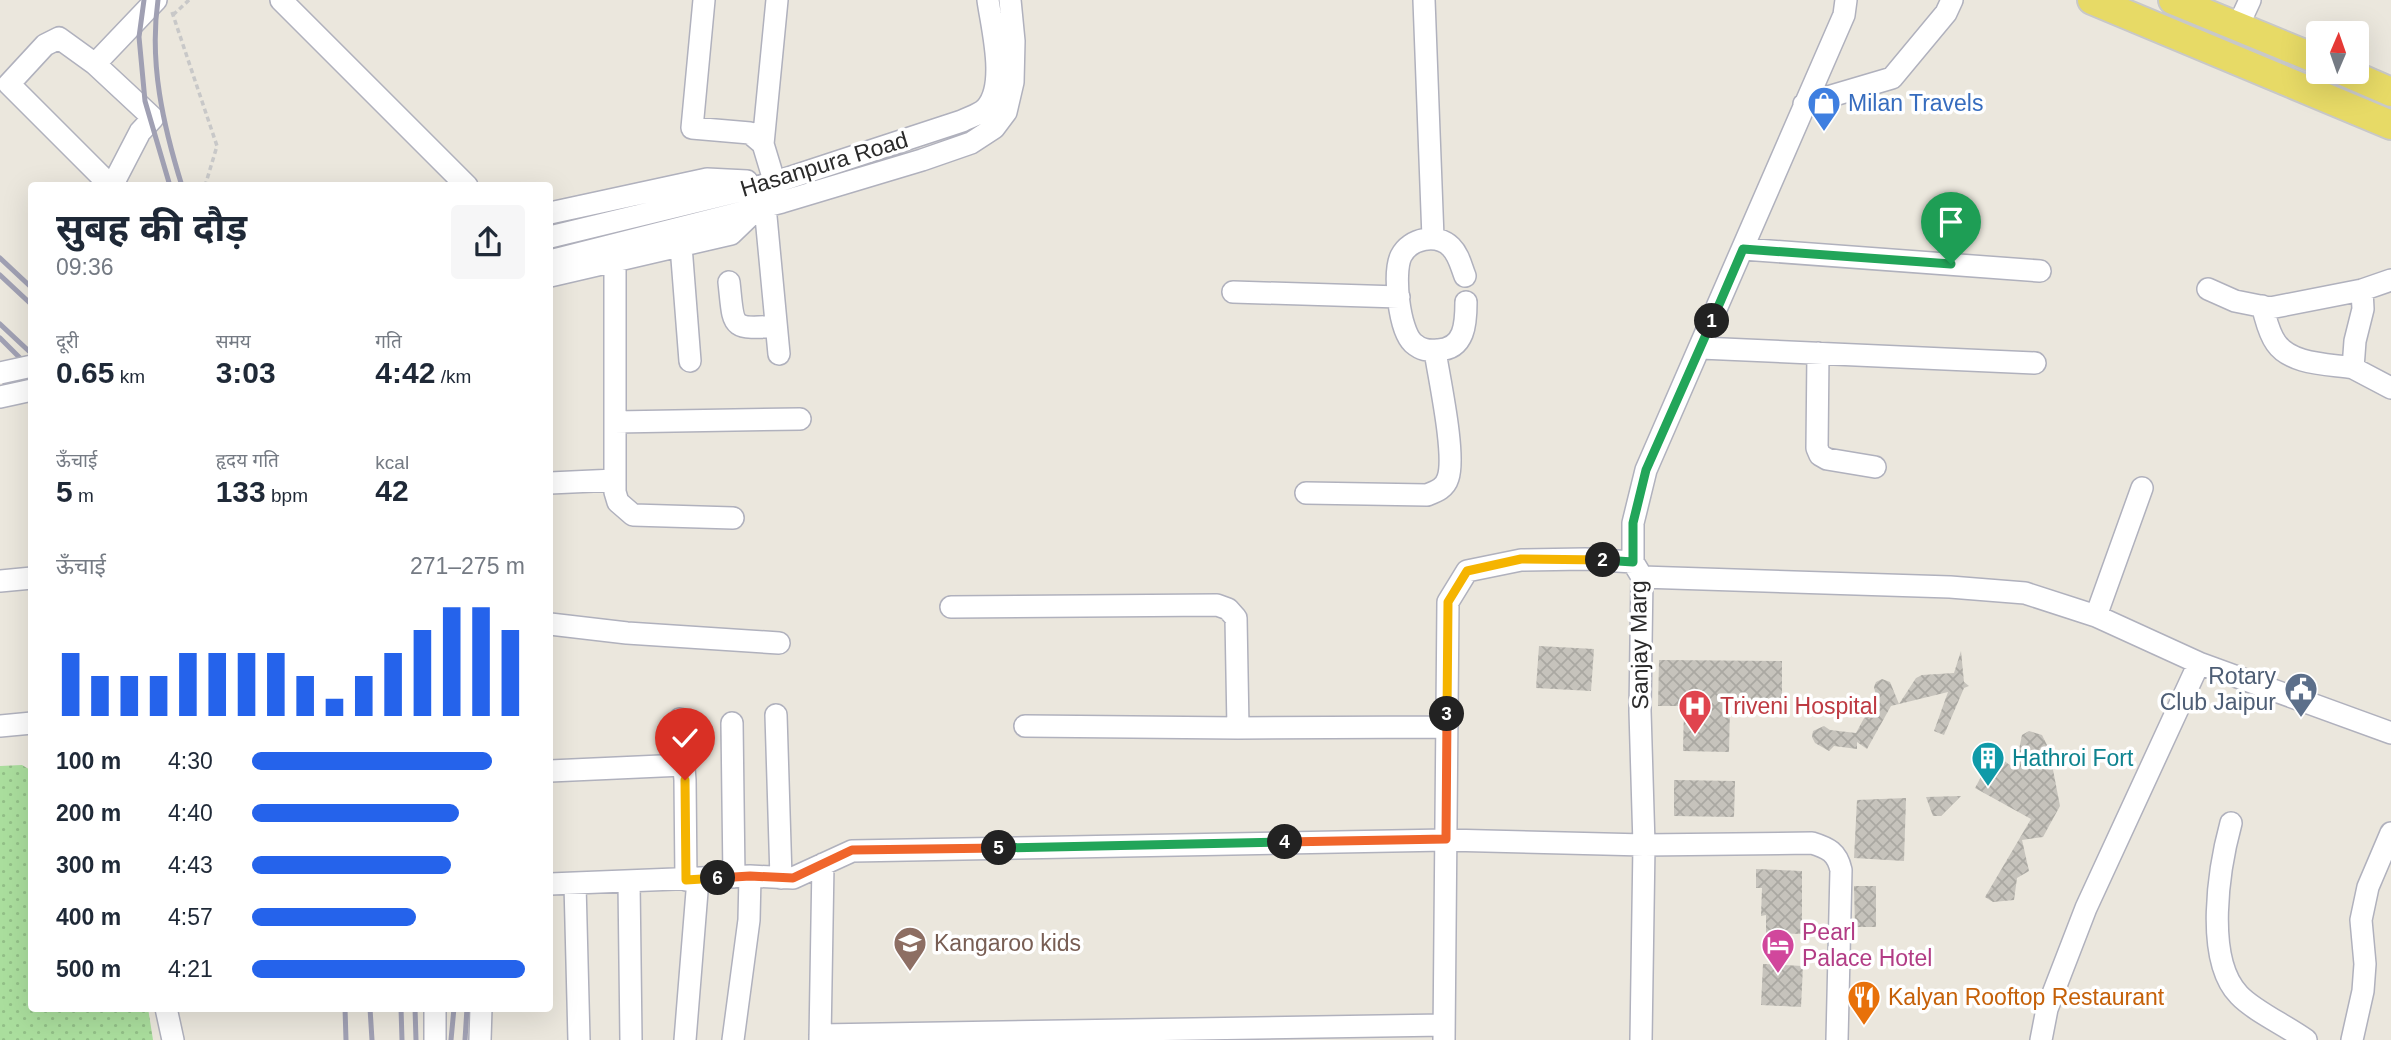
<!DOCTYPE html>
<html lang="hi">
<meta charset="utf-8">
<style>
body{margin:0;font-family:Helvetica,"Noto Sans Devanagari",sans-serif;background:#f6f6f7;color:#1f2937;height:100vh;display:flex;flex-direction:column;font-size:26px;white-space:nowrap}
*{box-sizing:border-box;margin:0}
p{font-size:23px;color:#747a83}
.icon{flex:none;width:38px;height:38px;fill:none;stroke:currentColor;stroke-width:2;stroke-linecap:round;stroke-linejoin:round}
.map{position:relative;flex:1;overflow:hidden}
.sheet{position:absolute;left:28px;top:182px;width:525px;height:830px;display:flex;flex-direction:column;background:#fff;border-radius:7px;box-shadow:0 7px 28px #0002}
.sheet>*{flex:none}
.needle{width:46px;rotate:2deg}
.buttons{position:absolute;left:2306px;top:21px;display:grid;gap:14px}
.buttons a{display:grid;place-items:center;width:63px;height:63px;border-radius:7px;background:#fff;box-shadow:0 7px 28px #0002;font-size:35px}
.pin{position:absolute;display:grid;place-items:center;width:60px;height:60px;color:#fff;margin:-72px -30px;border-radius:50% 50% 50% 0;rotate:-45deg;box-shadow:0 0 7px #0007}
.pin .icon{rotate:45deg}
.km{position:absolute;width:35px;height:35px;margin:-18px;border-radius:50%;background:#222;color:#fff;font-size:19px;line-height:35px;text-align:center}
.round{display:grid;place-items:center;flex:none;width:74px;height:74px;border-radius:7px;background:#f6f6f7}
.overview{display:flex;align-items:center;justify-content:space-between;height:119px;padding:0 28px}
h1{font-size:38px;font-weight:700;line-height:52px}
.stats{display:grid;grid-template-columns:repeat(3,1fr);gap:10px;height:119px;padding:7px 28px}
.stats div{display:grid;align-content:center}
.stats b{font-size:30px;font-weight:700}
.stats small{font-size:19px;font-weight:400}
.stats p{font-size:19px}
.chart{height:196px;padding:14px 28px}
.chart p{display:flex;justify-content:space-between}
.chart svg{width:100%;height:126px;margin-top:7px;stroke:#2563eb;stroke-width:6}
ul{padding:0 28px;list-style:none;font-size:23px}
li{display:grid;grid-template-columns:112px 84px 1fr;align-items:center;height:52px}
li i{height:18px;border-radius:9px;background:#2563eb}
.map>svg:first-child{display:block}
.grass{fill:url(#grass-dots)}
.building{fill:url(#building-cross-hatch)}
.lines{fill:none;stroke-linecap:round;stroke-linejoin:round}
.minor-casing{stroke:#b0b1bd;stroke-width:24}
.major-casing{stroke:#c8c8c8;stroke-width:32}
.path{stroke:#c8c8c8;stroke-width:3.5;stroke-dasharray:5 3.5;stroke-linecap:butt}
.minor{stroke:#fff;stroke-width:21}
.major{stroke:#e7da66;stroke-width:28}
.rail{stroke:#a0a0b3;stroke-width:5}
.minor-bridge-casing{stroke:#b0b1bd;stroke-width:24;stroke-linecap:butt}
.minor-bridge{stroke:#fff;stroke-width:21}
.split-1-casing{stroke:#fff;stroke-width:14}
.split-2-casing{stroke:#fff;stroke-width:14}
.split-3-casing{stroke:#fff;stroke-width:14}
.split-4-casing{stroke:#fff;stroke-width:14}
.split-5-casing{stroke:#fff;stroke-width:14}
.split-6-casing{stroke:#fff;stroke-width:14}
.split-7-casing{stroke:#fff;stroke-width:14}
.split-1{stroke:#22a559;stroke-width:9}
.split-2{stroke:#22a559;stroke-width:9}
.split-3{stroke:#f5b400;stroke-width:9}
.split-4{stroke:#f0652b;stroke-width:9}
.split-5{stroke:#22a559;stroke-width:9}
.split-6{stroke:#f0652b;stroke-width:9}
.split-7{stroke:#f5b400;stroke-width:9}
.labels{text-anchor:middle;stroke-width:7;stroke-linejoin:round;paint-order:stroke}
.shop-label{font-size:23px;fill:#366cbe;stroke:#fff;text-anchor:start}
.street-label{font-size:23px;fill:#2a2a2a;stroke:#fff}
.service-label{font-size:23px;fill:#4e5e75;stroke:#fff;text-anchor:end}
.health-label{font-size:23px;fill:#be3a42;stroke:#fff;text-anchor:start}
.culture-label{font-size:23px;fill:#0d838f;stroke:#fff;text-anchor:start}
.hotel-label{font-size:23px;fill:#b23c85;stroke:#fff;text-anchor:start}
.education-label{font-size:23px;fill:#785e54;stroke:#fff;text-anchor:start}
.food-label{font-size:23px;fill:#c56008;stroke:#fff;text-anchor:start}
</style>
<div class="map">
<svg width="2391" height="1040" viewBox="0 0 2391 1040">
<defs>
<pattern id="grass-dots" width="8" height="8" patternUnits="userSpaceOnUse" patternTransform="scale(1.75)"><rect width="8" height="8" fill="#aade9d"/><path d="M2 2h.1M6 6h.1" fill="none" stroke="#92bf87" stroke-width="1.8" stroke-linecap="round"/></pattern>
<pattern id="building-cross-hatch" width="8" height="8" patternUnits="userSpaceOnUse" patternTransform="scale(1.75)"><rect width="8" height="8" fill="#c6c3bc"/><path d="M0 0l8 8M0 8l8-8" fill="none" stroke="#aaa8a2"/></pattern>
</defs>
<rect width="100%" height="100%" fill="#ebe7dd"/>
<path class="grass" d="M22,765L32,771V1008H148L153,1040H0V766Z"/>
<path class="building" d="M1539,646L1594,649L1591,691L1536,688Z
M1961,651L1964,682L1969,686L1964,688L1944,735L1934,731L1948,692L1899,704L1916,678L1922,675L1954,673Z
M1659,660L1782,661V707H1730L1729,752L1683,751L1684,706H1658Z
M1882,679L1890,682L1899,704L1891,706L1867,749L1857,742V749L1834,746L1829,751L1815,743L1812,737L1813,731L1824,726L1830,730L1856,733L1876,696L1874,687L1876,682Z
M2029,731L2042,735L2049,749L2060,806L2043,837L2022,840L2029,871L2017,878L2014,900L1993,902L1985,897L2031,819L1975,788L1994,753L2015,769L2022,735Z
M1674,780L1735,781L1734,817L1674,816Z
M1961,796L1941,816H1933L1926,797Z
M1906,798L1904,861L1854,858L1857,800Z
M1756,869L1802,871V934L1766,933V915L1761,916L1762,888H1756Z
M1854,886H1876V927H1855Z
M1763,964L1803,966L1801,1007L1761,1005Z"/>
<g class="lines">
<defs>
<path id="minor" d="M281,0L467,186
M704,0L692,128L750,133L763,144
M777,0L763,144L779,197
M1424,0L1433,238
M2238,26L2250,0
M95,64L156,0
M1804,104L1892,78L1946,13L1952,0
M111,186L9,84L45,45L59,38L95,64L153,118L140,132L112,186
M765,206L779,354
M550,213L707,179L747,181
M550,237L773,183L962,121C970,117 981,114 986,108C1007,85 992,29 988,0
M681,246L690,361
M1743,249L2040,271
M550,261L782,202L922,160L971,143L994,128L1006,112L1013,82L1014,41L1010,0
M615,262V492L618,502L633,515L733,518
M550,276L731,234L757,209
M1465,276C1461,266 1459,255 1451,247C1437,233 1410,238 1401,256C1393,273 1399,330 1413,343C1421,350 1428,351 1438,350C1465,349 1466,323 1466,302
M729,282C734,327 729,330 776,326
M2208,289L2235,301L2270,308L2362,290L2391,280
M2362,290L2363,309L2355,341L2353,368L2391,388
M1233,292L1399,297
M2262,306C2266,318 2268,332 2276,343C2291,365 2329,364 2353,368
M1701,348L2035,363
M1818,353L1817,448L1820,455L1827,459L1875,467
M0,397L32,390
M615,422L800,419
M550,483L615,480
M1306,493L1427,495C1437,491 1445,488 1448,478C1456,455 1439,378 1435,351
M1642,577L1950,587L2025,593L2096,616L2199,663L2391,733
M0,581L32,578
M951,607L1217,605L1228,609L1236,618L1238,728L1447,727
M2096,616L2142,488
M550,624L627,633L779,643
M776,715L781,878
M680,719L685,780L686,880
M732,723L734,877
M0,726L32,723
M1025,726L1238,728
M550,771L683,765
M2231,823C2219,867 2204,959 2239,995C2254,1011 2287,1026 2306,1040
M629,882L631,1040
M550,884L750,876L793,878L852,851L1446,840L1644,845L1812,843C1828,848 1837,852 1841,870L1837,1040
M575,884L579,1040
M166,1008L173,1040
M820,1035L1444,1025
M435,1040V1008
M480,1040L481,1008
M685,1040L698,879
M733,1040L749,920L750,876
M820,1040L823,864
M1444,1040L1448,602L1467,571L1521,560L1585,559L1633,562
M1641,1040L1644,845L1640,711L1642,577L1633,562V523L1646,470L1844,15L1846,0
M2041,1040L2047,1009L2086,908L2199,663
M2352,1040L2363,991L2365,964L2361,920L2368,887L2391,833"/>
<path id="major" d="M2092,0L2391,125
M2173,0L2319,60
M2345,72L2391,92"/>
</defs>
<use href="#minor" class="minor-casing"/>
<use href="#major" class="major-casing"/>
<path class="path" d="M172,12L217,146L205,186
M173,15L189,0"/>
<use href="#minor" class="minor"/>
<use href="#major" class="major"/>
<path class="rail" d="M144,0L139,37L145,101L170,186
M158,0C149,63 163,125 182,186
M0,258L32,288
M0,275L32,305
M0,324L32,354
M0,338L32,370
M345,1008L346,1040
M370,1008L372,1040
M401,1008L402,1040
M415,1008L416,1040
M451,1040L454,1008
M465,1040L467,1008"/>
<defs>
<path id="minor-bridge" d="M0,373L32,366"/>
</defs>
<use href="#minor-bridge" class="minor-bridge-casing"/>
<use href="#minor-bridge" class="minor-bridge"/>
</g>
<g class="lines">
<defs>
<path id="split-1" d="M1712,321L1743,249L1951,264"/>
<path id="split-2" d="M1603,560L1633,562V523L1646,470L1712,321"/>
<path id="split-3" d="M1447,714L1448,602L1467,571L1521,559L1603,560"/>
<path id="split-4" d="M1285,842L1446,839L1447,714"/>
<path id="split-5" d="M999,848L1285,842"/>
<path id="split-6" d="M718,878L750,876L793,878L852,850L999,848"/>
<path id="split-7" d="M685,780L686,880L718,878"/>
</defs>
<use href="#split-1" class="split-1-casing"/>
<use href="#split-2" class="split-2-casing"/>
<use href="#split-3" class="split-3-casing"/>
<use href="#split-4" class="split-4-casing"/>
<use href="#split-5" class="split-5-casing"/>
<use href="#split-6" class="split-6-casing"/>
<use href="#split-7" class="split-7-casing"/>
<use href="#split-1" class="split-1"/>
<use href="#split-2" class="split-2"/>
<use href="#split-3" class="split-3"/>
<use href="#split-4" class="split-4"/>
<use href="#split-5" class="split-5"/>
<use href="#split-6" class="split-6"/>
<use href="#split-7" class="split-7"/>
</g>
<defs>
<symbol id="shop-pin" viewBox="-11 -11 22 30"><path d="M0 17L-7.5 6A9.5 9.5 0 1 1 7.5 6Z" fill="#3f7fe0" stroke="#fff"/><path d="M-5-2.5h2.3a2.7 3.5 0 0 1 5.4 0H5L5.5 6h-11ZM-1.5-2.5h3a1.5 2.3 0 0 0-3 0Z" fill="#fff"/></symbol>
<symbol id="civic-pin" viewBox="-11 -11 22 30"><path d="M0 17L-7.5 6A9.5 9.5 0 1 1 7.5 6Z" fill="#5c6f8a" stroke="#fff"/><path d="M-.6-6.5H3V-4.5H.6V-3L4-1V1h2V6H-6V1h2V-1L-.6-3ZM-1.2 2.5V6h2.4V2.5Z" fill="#fff"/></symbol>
<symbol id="hospital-pin" viewBox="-11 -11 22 30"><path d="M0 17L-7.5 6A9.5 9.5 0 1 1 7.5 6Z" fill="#e0444e" stroke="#fff"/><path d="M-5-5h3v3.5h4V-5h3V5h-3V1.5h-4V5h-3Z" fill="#fff"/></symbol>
<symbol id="building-pin" viewBox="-11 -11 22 30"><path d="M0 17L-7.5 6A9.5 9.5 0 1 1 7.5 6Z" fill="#0f9aa8" stroke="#fff"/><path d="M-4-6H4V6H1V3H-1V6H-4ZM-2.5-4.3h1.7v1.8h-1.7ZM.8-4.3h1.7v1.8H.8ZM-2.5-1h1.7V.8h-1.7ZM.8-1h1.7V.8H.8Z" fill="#fff"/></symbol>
<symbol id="school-pin" viewBox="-11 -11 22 30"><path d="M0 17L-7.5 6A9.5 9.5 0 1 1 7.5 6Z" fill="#8d6e63" stroke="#fff"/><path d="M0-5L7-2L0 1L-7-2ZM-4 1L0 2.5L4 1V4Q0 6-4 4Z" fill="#fff"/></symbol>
<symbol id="hotel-pin" viewBox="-11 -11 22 30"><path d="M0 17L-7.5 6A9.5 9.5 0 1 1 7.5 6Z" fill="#d1479c" stroke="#fff"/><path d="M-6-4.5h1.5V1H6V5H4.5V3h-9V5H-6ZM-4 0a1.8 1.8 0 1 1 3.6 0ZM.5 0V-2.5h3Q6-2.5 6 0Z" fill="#fff"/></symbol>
<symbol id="restaurant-pin" viewBox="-11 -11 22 30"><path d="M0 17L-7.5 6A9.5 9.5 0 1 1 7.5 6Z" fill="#e8710a" stroke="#fff"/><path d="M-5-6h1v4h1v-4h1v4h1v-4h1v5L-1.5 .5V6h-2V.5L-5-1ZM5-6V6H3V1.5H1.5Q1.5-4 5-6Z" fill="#fff"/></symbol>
</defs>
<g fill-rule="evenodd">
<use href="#shop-pin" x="1805" y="84" width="38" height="52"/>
<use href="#civic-pin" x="2282" y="670" width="38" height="52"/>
<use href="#hospital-pin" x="1676" y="687" width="38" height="52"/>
<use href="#building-pin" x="1969" y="739" width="38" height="52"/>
<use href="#school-pin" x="891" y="924" width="38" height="52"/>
<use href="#hotel-pin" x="1759" y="926" width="38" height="52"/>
<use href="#restaurant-pin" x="1845" y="978" width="38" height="52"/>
</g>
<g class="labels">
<g class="shop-label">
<text x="1848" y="111">Milan Travels</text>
</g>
<g class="street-label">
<text transform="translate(824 164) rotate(-17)" y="8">Hasanpura Road</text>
<text transform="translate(1639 645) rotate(-91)" y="8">Sanjay Marg</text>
</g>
<g class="service-label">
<text x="2276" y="684">Rotary<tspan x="2276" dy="26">Club Jaipur</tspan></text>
</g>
<g class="health-label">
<text x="1720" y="714">Triveni Hospital</text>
</g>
<g class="culture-label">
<text x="2012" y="766">Hathroi Fort</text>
</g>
<g class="hotel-label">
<text x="1802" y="940">Pearl<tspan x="1802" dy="26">Palace Hotel</tspan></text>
</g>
<g class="education-label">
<text x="934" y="951">Kangaroo kids</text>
</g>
<g class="food-label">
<text x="1888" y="1005">Kalyan Rooftop Restaurant</text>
</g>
</g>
</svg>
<div class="buttons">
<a><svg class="needle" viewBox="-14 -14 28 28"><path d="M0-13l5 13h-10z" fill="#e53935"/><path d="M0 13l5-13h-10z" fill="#747a83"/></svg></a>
</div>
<div class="pin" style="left:1951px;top:264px;background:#1e9e55"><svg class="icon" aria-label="arrive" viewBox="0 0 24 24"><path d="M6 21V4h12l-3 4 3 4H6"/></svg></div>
<div class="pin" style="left:685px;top:780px;background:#d93025"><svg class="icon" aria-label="check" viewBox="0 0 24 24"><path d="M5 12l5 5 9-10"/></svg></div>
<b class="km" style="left:1712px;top:321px">1</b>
<b class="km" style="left:1603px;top:560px">2</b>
<b class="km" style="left:1447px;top:714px">3</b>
<b class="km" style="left:1285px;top:842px">4</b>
<b class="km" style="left:999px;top:848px">5</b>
<b class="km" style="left:718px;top:878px">6</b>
<section class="sheet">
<div class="overview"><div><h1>सुबह की दौड़</h1><p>09:36</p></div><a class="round"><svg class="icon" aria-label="share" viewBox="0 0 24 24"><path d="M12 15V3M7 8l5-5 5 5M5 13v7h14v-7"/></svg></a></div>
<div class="stats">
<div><p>दूरी</p><b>0.65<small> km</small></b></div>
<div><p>समय</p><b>3:03</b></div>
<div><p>गति</p><b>4:42<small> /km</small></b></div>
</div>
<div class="stats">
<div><p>ऊँचाई</p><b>5<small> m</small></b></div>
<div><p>हृदय गति</p><b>133<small> bpm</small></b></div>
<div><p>kcal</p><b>42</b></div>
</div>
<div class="chart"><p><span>ऊँचाई</span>271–275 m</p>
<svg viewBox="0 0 160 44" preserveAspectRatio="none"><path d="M5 44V22M15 44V30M25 44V30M35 44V30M45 44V22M55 44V22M65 44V22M75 44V22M85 44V30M95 44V38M105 44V30M115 44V22M125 44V14M135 44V6M145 44V6M155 44V14"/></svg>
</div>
<ul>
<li><b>100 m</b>4:30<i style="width:88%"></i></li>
<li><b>200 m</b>4:40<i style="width:76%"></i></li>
<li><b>300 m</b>4:43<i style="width:73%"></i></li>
<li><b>400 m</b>4:57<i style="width:60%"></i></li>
<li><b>500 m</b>4:21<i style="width:100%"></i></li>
</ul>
</section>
</div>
